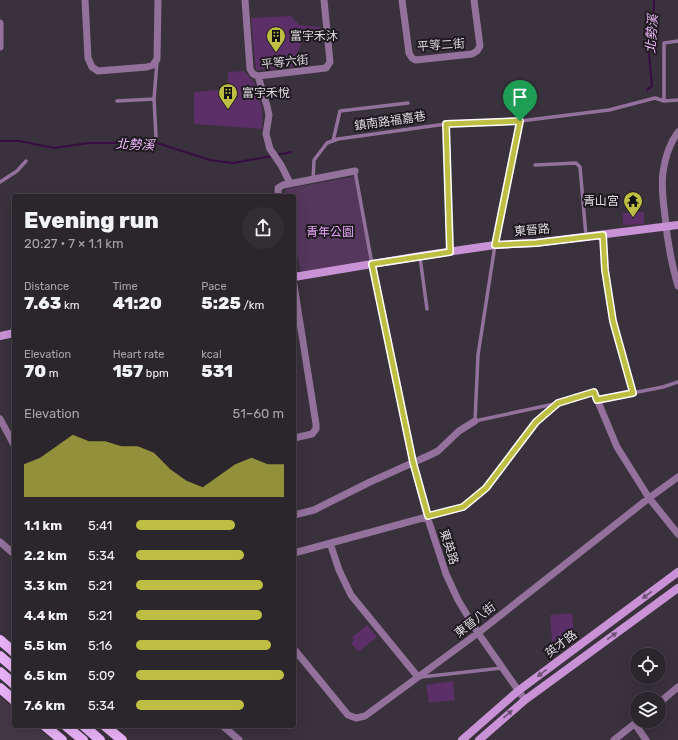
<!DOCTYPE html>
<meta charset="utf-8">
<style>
body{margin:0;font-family:Rubik,"Noto Sans TC",sans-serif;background:#332d34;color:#f1f3f6;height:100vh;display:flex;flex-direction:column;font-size:15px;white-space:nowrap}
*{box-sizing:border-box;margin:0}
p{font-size:13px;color:#a6a5a9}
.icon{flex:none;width:22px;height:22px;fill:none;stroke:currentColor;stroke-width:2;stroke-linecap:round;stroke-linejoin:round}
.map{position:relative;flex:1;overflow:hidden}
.sheet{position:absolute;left:12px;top:194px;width:284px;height:534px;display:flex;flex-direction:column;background:#2b252c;border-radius:4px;box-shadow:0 4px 16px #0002,0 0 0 1px #474248}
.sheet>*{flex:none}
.tools{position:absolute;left:630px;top:648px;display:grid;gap:8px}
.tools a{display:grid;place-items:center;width:36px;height:36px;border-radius:50%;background:#2b252c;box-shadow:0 4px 16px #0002,0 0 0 1px #474248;font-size:20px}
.pin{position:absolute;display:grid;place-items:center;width:34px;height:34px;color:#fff;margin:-41px -17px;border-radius:50% 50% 50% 0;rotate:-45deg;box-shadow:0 0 4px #0007}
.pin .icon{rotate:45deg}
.round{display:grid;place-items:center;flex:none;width:42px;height:42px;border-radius:21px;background:#332d34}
.head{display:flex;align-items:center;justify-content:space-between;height:68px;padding:0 12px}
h1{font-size:22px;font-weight:800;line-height:30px}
.stats{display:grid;grid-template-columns:repeat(3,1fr);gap:6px;height:68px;padding:4px 12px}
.stats div{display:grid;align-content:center}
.stats b{font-size:17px;font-weight:800}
.stats small{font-size:11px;font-weight:400}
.stats p{font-size:11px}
.chart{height:112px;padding:8px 12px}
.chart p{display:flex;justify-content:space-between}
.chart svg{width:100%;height:72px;margin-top:4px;fill:#bebe42;opacity:.7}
ul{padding:0 12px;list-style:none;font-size:13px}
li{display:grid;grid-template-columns:64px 48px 1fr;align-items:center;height:30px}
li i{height:10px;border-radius:5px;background:#bebe42}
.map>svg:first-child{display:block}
.built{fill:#443847}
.green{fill:#55365c}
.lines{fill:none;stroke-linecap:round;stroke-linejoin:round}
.stream{stroke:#3a0c44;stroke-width:2}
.building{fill:#5c2f68}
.lane{stroke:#93719c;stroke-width:3.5}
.street{stroke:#93719c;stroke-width:7}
.secondary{stroke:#c992d6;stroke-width:8}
.primary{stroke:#eab3f9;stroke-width:10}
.oneway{fill:#6b5071}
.route-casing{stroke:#fff;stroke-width:8}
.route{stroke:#bebe42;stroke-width:5}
.labels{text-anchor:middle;stroke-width:4;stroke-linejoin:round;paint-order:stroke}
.poi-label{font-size:12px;fill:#dfdae1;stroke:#1e1a1f;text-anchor:start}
.street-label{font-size:12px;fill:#dfdae1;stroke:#1e1a1f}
.park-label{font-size:12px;fill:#e6a3f7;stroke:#1e1a1f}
.water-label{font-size:13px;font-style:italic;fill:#edb8fb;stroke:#1e1a1f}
</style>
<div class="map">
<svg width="678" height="740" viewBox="0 0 678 740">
<rect width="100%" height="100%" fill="#39313b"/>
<path class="built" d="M0,697L14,708V726H35L52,740H0Z"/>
<path class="green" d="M357,176L372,261L301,274L294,236V196H287L285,189Z"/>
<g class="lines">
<path class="stream" d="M647,90L652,86L648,44L654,8V0
M0,141H19L54,148L89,143H157L210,160L233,163L272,156
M277,155L291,152"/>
</g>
<path class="building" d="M291,16L299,25L321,27L323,38L305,34L292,67L256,70L251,18Z
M244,71L254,82L262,108V129L194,124V92L228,89V72Z
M644,212V224L623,225V213Z
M572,613L574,633L564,640L552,641L550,615Z
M367,625L377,637L358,652L351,643L354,640L352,637Z
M453,681L455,700L429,703L426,685Z"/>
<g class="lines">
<path class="lane" d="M117,101L154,99
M664,101V43L678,41
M520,121L495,245L478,355L475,421L554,404
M446,124L450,251
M156,137L154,99L157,62
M333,141L340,111L408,103
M535,165L576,163L580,167L586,236
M355,171L372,264
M313,180L314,160L327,143L338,139L446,124L520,121L609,110L655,98L664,101L678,100
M0,182L17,171L26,161
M603,235L605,269L613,321L633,393
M420,257L427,309
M597,400L663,387L678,382
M421,677L502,668"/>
<path class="street" d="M85,0L88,58L92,67L98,71L147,67L153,65L157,59L158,0
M245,0L250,69L253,74L258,76L326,68L330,62L324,0
M402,0L409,53L412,58L416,60L472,54L477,51L480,46L474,0
M0,23V47
M258,76L267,106L269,115L266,134L270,149L281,165L290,183
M678,132C670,143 665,158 663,172C661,187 663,201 665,216C667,239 671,262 678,286
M278,196V188L283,185L355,171
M372,264L413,462L427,516L446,574L458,600L478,633L525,700
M294,285L316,424V429L312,434L294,438
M0,419L13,443
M294,515L314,510L370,482L430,455L438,451L459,431L475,421
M0,542L14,554
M330,543L339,570L351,595L418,677
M294,553L463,507L486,488L536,422L558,403L594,392L617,447L649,498L678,534
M294,649L348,715L356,718L365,716L478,633L649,498L678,477
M659,703L678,687
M635,724L646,740
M223,726L239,740
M614,740L638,721"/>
<path class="secondary" d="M294,277L420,256L495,245L535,243L678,225
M0,336L14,333
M462,740L518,691L678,572
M479,740L525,700L678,588"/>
<path class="primary" d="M0,640L14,652
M0,656L14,668
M0,672L14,684
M0,688L14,700
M45,726L62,740
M66,726L83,740
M84,726L100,740
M105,726L122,740"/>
</g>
<defs><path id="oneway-solid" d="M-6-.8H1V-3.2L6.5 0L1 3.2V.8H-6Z"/></defs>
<g class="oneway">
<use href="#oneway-solid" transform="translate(647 595) rotate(143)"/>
<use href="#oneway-solid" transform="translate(612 636) rotate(-36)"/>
<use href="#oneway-solid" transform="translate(542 673) rotate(143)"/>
<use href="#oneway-solid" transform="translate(508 714) rotate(-41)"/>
</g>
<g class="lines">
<defs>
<path id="route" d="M520,121L495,245L536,243L603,235L605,270L613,321L633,393L597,400L594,392L558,403L536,422L486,488L463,507L428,516L413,462L372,264L450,252L446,124Z"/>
</defs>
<use href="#route" class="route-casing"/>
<use href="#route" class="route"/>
</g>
<defs>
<symbol id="building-pin" viewBox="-11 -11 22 30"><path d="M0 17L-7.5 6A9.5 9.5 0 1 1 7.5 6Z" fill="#bebe42" stroke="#1e1a1f"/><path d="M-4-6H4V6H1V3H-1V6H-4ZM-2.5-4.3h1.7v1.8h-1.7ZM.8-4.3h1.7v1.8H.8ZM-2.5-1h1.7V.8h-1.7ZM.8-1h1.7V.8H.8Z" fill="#111"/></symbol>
<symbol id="temple-pin" viewBox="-11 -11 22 30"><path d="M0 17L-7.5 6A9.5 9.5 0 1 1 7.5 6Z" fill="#bebe42" stroke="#1e1a1f"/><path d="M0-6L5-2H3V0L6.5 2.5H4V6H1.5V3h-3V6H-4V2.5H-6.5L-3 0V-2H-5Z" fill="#111"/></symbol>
</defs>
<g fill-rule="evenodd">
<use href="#building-pin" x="265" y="25" width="22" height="30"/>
<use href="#building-pin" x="217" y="82" width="22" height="30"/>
<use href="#temple-pin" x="622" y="190" width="22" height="30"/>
</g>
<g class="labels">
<g class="poi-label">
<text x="290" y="40">富宇禾沐</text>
<text x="242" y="97">富宇禾悅</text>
<text x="619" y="205" text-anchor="end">青山宮</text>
</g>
<g class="street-label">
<text transform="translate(441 45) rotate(-4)" y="4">平等二街</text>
<text transform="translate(285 62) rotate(-6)" y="4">平等六街</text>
<text transform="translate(390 121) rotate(-8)" y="4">鎮南路福嘉巷</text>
<text transform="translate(532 230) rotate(-5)" y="4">東晉路</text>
<text transform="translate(449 547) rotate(72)" y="4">東英路</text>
<text transform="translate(475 620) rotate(-38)" y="4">東晉八街</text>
<text transform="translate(561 644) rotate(-37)" y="4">英才路</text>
</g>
<g class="park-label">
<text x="330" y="236">青年公園</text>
</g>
<g class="water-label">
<text transform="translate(651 34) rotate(-86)" y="5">北勢溪</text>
<text transform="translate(135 144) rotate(2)" y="5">北勢溪</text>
</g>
</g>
</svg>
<div class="tools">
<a><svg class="icon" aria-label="locate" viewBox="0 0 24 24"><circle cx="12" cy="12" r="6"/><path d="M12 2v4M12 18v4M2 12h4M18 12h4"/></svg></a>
<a><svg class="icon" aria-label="layers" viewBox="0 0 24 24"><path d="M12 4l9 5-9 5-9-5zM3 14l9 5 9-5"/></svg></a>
</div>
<div class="pin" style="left:520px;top:121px;background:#1e9e55"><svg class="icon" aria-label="arrive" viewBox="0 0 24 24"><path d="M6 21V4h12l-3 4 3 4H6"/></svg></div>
<section class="sheet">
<div class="head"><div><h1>Evening run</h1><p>20:27 · 7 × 1.1 km</p></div><a class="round"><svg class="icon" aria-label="share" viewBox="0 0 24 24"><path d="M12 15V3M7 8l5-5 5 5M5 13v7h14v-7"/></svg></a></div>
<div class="stats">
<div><p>Distance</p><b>7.63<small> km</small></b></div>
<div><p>Time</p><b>41:20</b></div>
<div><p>Pace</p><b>5:25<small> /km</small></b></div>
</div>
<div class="stats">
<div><p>Elevation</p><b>70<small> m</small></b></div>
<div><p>Heart rate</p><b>157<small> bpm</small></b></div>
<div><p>kcal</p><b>531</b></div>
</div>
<div class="chart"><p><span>Elevation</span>51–60 m</p>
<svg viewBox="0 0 160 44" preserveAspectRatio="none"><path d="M0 44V24L10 20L20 13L30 6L40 10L50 10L60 13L70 13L80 17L90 27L100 34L110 38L120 31L130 24L140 20L150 24L160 24V44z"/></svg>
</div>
<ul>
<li><b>1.1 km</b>5:41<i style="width:67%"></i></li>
<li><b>2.2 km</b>5:34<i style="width:73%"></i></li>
<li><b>3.3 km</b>5:21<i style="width:86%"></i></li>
<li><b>4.4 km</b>5:21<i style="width:85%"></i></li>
<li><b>5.5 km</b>5:16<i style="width:91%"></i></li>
<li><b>6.5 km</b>5:09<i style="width:100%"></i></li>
<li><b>7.6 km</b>5:34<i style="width:73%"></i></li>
</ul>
</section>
</div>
